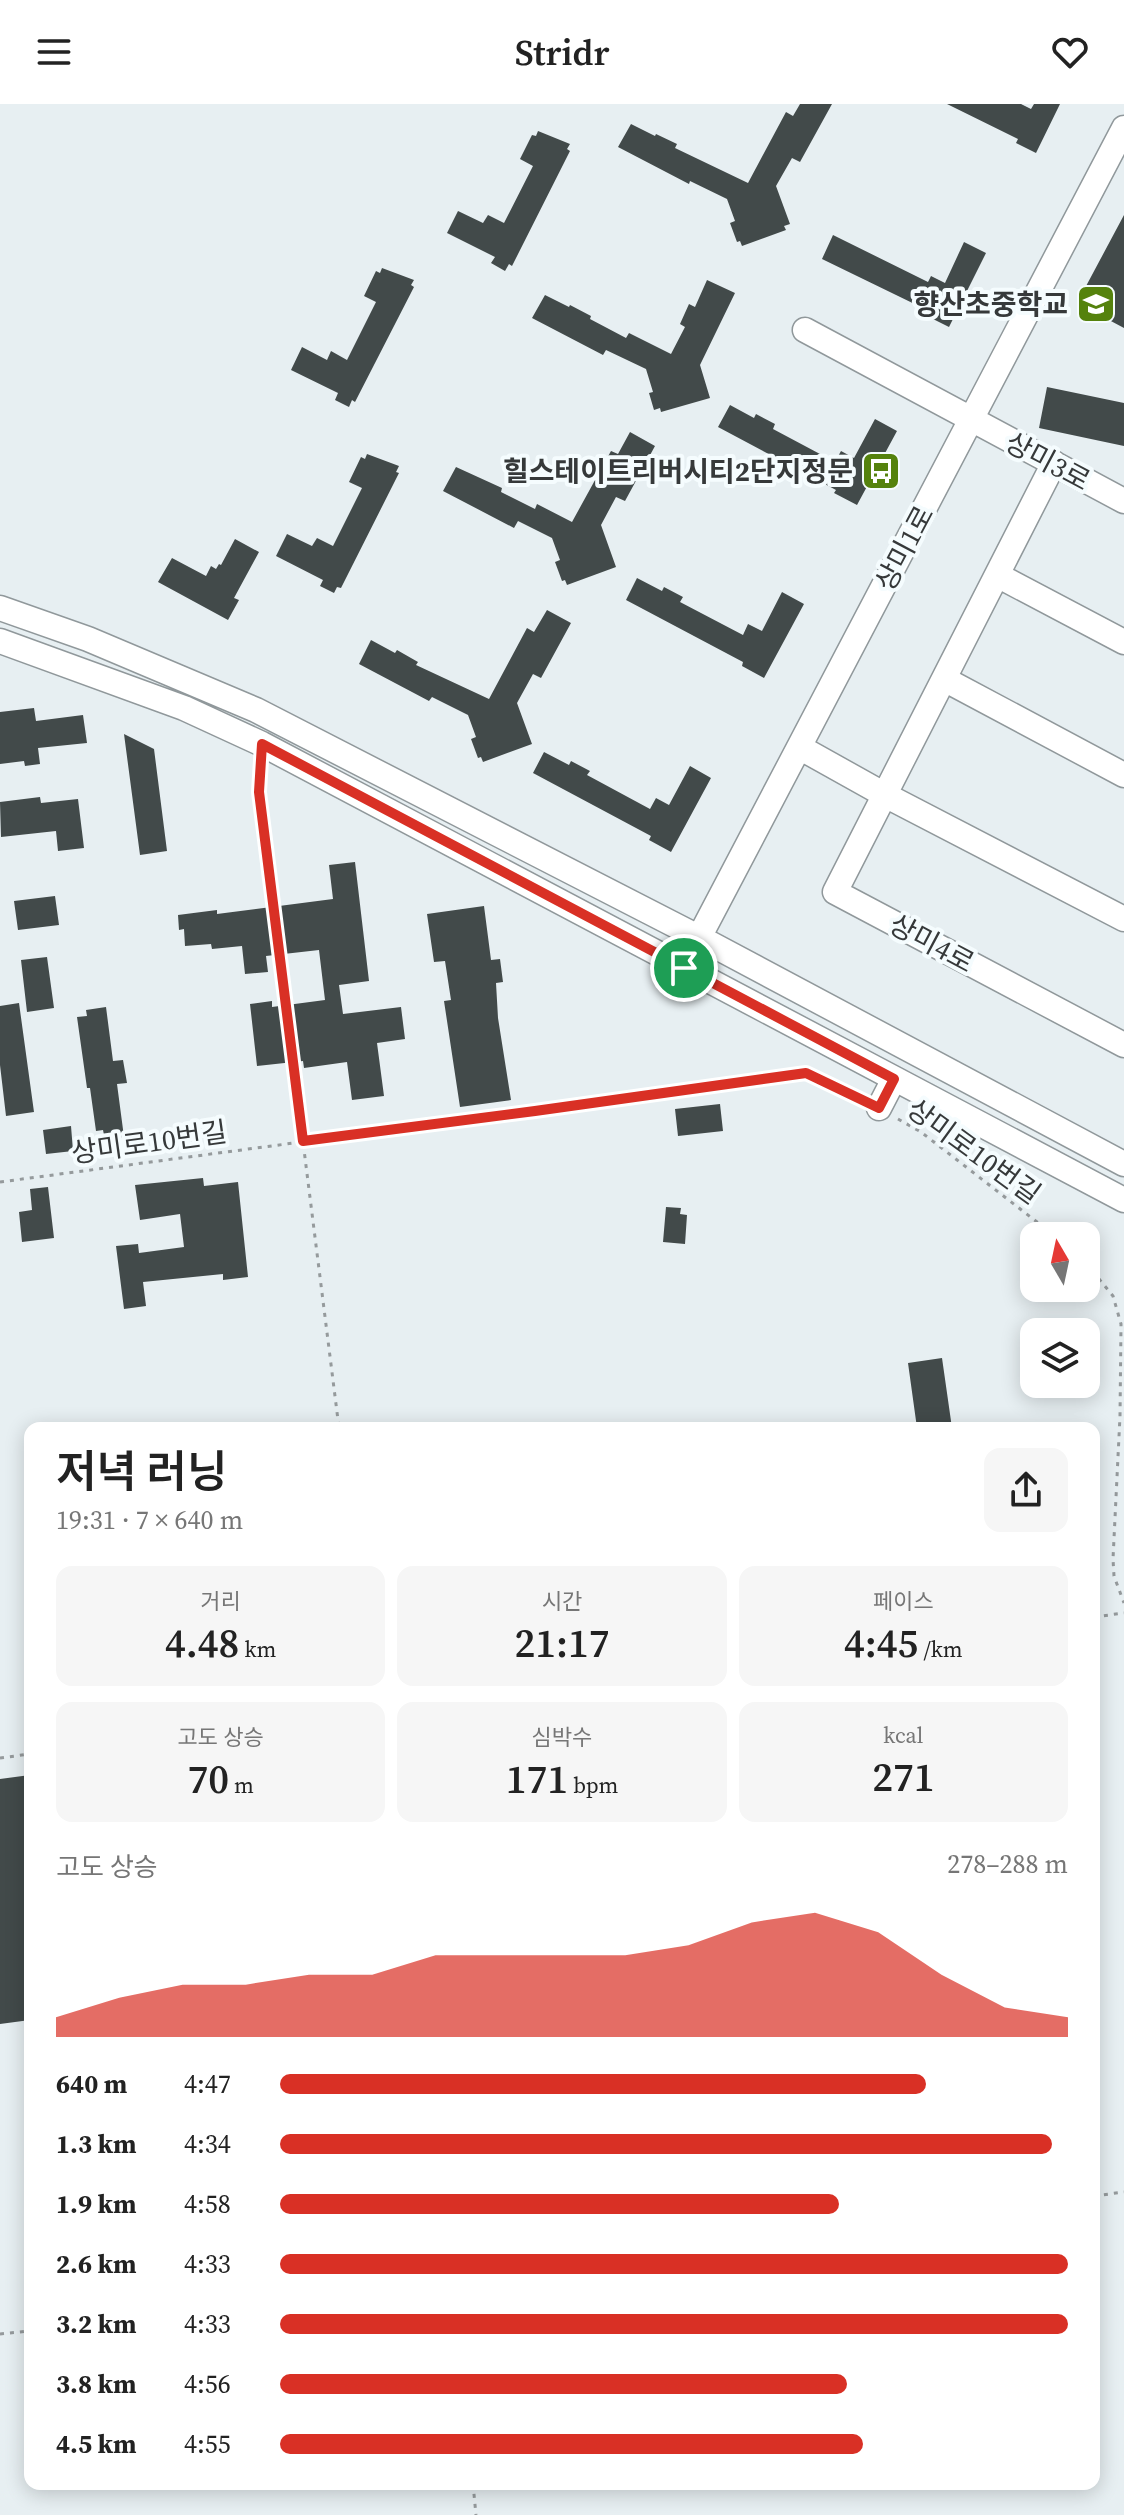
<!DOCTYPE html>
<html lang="ko">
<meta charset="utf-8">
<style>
body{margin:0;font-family:"Source Serif 4","Noto Sans KR",serif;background:#f6f6f6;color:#222;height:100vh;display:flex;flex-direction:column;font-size:30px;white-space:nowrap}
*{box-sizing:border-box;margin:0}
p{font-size:26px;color:#767676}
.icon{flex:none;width:44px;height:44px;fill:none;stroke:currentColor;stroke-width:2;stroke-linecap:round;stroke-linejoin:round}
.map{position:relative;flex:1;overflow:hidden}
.side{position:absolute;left:24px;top:1318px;width:1076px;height:1068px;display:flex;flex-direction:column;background:#fff;border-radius:16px;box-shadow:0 4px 20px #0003}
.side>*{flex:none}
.needle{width:52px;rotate:351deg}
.fabs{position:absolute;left:1020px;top:1118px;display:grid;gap:16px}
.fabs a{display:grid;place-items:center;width:80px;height:80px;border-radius:16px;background:#fff;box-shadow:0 4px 20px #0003;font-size:40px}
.pin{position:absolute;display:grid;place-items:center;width:68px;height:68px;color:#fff;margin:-34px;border:4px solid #fff;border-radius:50%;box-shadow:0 2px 8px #0007}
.round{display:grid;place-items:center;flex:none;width:84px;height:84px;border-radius:16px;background:#f6f6f6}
.head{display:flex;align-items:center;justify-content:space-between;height:136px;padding:0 32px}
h1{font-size:44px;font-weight:600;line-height:60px}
.metrics{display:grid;grid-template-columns:repeat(3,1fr);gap:12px;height:136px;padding:8px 32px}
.metrics div{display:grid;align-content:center;border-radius:16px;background:#f6f6f6;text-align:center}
.metrics b{font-size:40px;font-weight:600}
.metrics small{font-size:22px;font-weight:400}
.metrics p{font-size:22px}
.chart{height:224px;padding:16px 32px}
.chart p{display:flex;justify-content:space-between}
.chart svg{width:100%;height:144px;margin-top:8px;fill:#d93025;opacity:.7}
ul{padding:0 32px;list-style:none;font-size:26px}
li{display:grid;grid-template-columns:128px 96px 1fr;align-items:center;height:60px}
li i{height:20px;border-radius:10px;background:#d93025}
header{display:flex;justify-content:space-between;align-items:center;height:104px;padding:0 32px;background:#fff;font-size:36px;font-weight:600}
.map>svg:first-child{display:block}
.building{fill:#424a4a}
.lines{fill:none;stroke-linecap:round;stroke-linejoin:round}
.minor-casing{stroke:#90989b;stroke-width:27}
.path{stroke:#959a9c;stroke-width:3;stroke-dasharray:4 6;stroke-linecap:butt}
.minor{stroke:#fff;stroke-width:24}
.route-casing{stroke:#fff;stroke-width:16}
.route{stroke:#d93025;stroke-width:10}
.labels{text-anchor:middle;stroke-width:8;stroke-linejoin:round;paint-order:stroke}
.poi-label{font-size:28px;font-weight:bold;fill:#36393a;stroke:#f5fcfe;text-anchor:end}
.street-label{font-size:28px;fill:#36393a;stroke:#f5fcfe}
</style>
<header><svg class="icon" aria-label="menu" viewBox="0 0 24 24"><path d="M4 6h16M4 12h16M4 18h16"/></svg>Stridr<svg class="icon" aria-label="heart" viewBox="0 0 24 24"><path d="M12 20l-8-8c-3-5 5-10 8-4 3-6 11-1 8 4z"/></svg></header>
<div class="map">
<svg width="1124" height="2411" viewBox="0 0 1124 2411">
<rect width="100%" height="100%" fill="#e7eff2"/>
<path class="building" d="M800,0H832L800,58L792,54L776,82L790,120L784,122L786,126L742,142L740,137L737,138L730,119L735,117L727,95L690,77L689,80L618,43L631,20L655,32L656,30L677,40L675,44L748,79L786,8L793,12Z
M947,0H1021L1031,5L1034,0H1060L1036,49L1016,39L1018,35Z
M538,27L570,40L567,45L570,47L512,162L509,160L505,167L491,159L495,153L447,129L458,107L483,119L488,111L504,119L533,62L520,55L532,31L536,32Z
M1124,111V224L1077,199Z
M833,131L928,178L931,172L945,179L964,138L986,149L949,223L929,213L931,208L822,155Z
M382,164L414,176L411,181L414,183L355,298L352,296L349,303L335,296L338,289L291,266L302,243L327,256L331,247L347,256L376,198L364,192L376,167L380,169Z
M707,176L735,189L700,261L710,294L661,308L660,304L654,306L649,289L653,288L646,265L606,246L603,251L532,214L545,191L569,203L570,201L591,212L590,215L626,234L629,229L671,250L685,223L680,220L689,200L695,203Z
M1047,283L1124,299V342L1039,324Z
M730,301L754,314L756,310L775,320L773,325L835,358L841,347L854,354L875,315L897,327L857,401L834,389L836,386L718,323Z
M630,328L655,342L625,397L616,393L601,421L616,463L567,481L565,476L562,477L555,458L560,456L552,434L518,417L514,424L443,387L456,363L502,384L501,388L535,405L537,400L572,418L611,347L618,350Z
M367,350L399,362L396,368L399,369L341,484L337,483L334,489L320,482L323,476L276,452L287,430L312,442L317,434L333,442L362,384L349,378L361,353L365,355Z
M235,435L259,448L234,494L239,496L228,516L158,478L172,454L206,472L211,462L216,465L219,460L221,461Z
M637,474L662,487L664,483L683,493L680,498L743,531L748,520L762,527L782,488L804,500L764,574L742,562L743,558L626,496Z
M547,506L571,519L541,574L533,570L517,599L532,640L483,658L481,653L478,654L471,635L476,633L468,611L432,593L429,597L359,560L371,536L395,549L397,546L418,558L416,561L489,595L527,524L534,528Z
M34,604L36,617L83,611L87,639L38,644L40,660L25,662L24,657L0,660V608Z
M124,630L154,645L167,747L140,751Z
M544,648L569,661L571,657L590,667L587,671L650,705L656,694L669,701L690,662L711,674L671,748L649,736L651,732L533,669Z
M40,693L41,699L78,695L84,744L58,747L56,727L1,733L0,698Z
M355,758L369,877L339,881L343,910L401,903L405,935L377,939L384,992L352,996L347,958L304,964L303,957L257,962L250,900L272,897V903L325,896L319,846L266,852L268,868L245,870L242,842L212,845L211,840L185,842L184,825L179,826L178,811L217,806V810L333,795L329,761Z
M55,792L59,821L18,826L14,797Z
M484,802L491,856L500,855L503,878L496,879L498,914L511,996L460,1003L444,897L451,896L445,857L434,858L427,810Z
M47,853L54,904L27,908L21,856Z
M19,899L34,1008L6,1012L0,961V902Z
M106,903L113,957L123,956L127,979L117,980L124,1033L105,1036L103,1026L96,1027L90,984H87L77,913L87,912L86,906Z
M720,1000L723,1027L678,1032L675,1005Z
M71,1022L73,1047L46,1050L43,1026Z
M203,1074L204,1082L238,1078L248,1173L223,1176V1170L143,1178L146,1202L124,1205L116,1142L138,1140L139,1149L184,1143L180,1110L140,1116L135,1081Z
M48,1083L54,1134L22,1138L19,1108L32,1106L30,1085Z
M666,1103L681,1104L680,1110L687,1111L685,1140L663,1138Z
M942,1254L952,1324H917L908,1259Z
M30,1671V1916L0,1920V1675Z"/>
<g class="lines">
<defs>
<path id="minor" d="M805,226L1124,397
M1054,359L835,788L1124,941
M997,471L1124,538
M0,504L88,535L256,606L698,833L1124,1060
M0,537L184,604L262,640L1124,1096
M944,575L1124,671
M799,643L885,691L1124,815
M692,847L1124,24
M879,1004L894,975"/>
</defs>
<use href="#minor" class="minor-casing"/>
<path class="path" d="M259,663V688L339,1324
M898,1015L921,1028L1055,1132
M0,1078L535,1007L799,969L814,971L859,994
M1086,1159L1113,1192L1121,1220L1120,1312L1113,1455L1114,1472L1124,1499
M1094,1513L1124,1509
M0,1654L30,1650
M1094,2092L1124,2088
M0,2230L30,2227
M473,2380L476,2411"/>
<use href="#minor" class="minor"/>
</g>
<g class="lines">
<defs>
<path id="route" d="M262,640L894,975L879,1004L806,969L535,1007L303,1037L259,688Z"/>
</defs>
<use href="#route" class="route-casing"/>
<use href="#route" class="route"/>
</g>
<defs>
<symbol id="school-square" viewBox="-11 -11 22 22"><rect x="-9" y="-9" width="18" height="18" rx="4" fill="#55820d" stroke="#f5fcfe"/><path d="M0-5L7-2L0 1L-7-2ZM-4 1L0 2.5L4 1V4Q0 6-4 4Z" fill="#fff"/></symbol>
<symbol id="bus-square" viewBox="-11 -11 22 22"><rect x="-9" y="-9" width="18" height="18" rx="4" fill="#55820d" stroke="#f5fcfe"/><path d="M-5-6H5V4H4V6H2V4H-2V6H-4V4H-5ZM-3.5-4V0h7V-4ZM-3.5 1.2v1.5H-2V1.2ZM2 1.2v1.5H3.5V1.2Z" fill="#fff"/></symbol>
</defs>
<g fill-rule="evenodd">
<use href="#school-square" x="1074" y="178" width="44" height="44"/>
<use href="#bus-square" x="859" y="345" width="44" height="44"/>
</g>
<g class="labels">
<g class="poi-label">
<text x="1068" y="210">향산초중학교</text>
<text x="853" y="377">힐스테이트리버시티2단지정문</text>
</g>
<g class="street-label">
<text transform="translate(1048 357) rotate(28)" y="10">상미3로</text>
<text transform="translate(904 444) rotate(-62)" y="10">상미1로</text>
<text transform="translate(932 839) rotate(28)" y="10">상미4로</text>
<text transform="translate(149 1038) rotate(-8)" y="10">상미로10번길</text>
<text transform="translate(974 1047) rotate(36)" y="10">상미로10번길</text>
</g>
</g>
</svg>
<div class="fabs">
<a><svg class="needle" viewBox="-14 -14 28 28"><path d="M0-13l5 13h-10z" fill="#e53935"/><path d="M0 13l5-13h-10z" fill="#767676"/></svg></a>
<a><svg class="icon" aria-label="layers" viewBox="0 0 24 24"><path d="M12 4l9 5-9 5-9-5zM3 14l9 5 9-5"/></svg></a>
</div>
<div class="pin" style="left:684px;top:864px;background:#1e9e55"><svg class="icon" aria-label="arrive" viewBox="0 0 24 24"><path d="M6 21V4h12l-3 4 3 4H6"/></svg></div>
<section class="side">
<div class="head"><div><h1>저녁 러닝</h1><p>19:31 · 7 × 640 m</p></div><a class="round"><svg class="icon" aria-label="share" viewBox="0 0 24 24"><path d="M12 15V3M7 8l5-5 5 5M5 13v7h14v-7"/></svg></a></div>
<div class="metrics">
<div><p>거리</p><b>4.48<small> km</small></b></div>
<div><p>시간</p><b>21:17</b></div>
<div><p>페이스</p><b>4:45<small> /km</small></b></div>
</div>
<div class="metrics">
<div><p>고도 상승</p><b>70<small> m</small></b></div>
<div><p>심박수</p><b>171<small> bpm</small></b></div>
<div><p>kcal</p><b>271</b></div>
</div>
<div class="chart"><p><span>고도 상승</span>278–288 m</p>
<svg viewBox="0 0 160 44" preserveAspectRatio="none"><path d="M0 44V38L10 32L20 28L30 28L40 25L50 25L60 19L70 19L80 19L90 19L100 16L110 9L120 6L130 12L140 25L150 35L160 38V44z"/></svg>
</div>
<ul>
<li><b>640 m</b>4:47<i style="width:82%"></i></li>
<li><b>1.3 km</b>4:34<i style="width:98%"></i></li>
<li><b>1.9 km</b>4:58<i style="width:71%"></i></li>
<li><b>2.6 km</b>4:33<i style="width:100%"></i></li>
<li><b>3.2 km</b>4:33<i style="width:100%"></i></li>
<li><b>3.8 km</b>4:56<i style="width:72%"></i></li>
<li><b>4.5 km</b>4:55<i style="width:74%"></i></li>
</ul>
</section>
</div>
